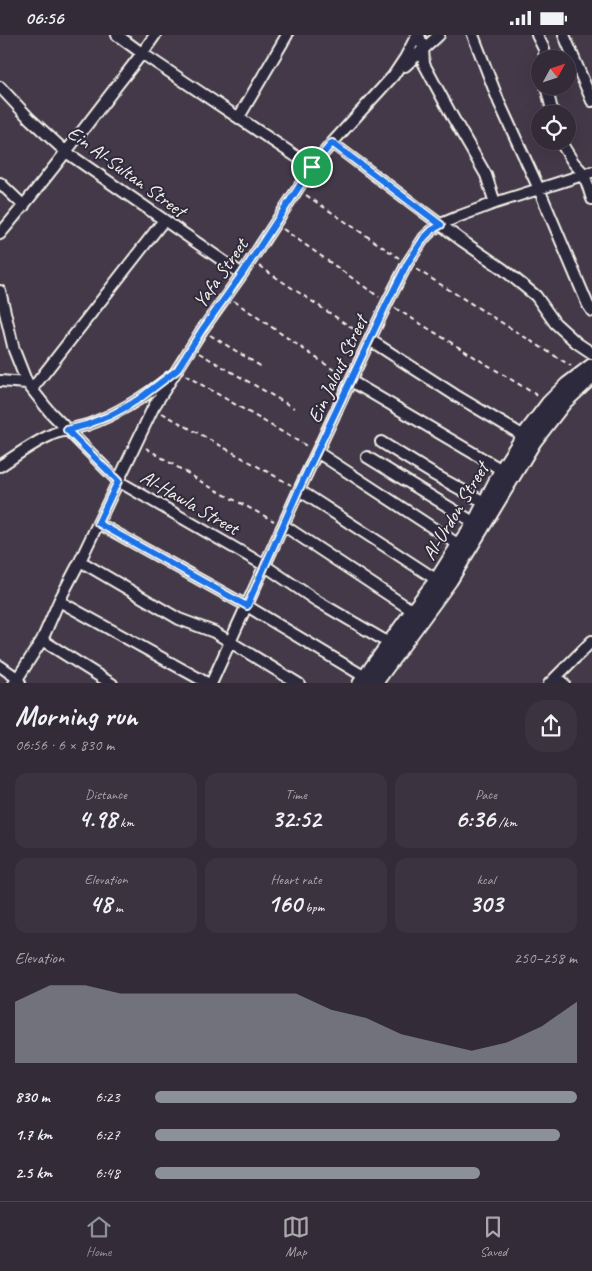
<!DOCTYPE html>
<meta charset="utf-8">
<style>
body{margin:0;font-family:Caveat,sans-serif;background:#3b333f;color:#f1f3f6;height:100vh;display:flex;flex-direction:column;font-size:19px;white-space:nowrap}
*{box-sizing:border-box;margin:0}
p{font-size:16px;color:#a9a7ad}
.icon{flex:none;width:28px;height:28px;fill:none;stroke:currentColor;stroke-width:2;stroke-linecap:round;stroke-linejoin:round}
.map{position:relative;height:648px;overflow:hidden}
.panel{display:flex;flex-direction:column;background:#332b37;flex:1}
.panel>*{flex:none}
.needle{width:32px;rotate:50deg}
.fabs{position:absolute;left:531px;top:15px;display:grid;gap:10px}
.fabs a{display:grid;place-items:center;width:45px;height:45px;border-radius:50%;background:#332b37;box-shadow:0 5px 20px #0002,0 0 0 1px #4e4752;font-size:25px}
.pin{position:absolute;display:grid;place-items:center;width:42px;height:42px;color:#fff;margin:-21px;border:2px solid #fff;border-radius:50%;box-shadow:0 1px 5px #0007}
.round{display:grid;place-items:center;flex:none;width:52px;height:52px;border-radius:20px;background:#3b333f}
.head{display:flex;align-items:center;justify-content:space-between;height:85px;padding:0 15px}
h1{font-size:28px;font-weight:600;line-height:38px}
.stats{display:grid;grid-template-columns:repeat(3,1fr);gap:8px;height:85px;padding:5px 15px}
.stats div{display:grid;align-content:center;border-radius:12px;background:#3b333f;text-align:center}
.stats b{font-size:25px;font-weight:600}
.stats small{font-size:14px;font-weight:400}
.stats p{font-size:14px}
.chart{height:140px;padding:10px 15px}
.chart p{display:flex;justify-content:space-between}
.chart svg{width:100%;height:90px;margin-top:5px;fill:#8c9099;opacity:.7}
ul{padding:0 15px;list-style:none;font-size:16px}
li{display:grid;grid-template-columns:80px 60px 1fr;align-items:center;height:38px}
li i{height:12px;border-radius:6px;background:#8c9099}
.status{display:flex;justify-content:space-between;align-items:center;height:35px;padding:0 25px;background:#332b37;direction:ltr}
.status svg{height:14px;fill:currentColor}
.menu{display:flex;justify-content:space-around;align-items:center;height:70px;border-top:1px solid #4e4752;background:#332b37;font-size:14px;color:#a9a7ad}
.menu a{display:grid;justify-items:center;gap:2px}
.menu .selected{color:#8c9099}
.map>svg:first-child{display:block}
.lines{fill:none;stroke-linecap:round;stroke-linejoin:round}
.minor-casing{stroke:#f4f1e8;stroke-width:14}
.highway-casing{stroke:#f4f1e8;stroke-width:18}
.path{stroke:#f4f1e8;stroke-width:2;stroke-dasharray:5 4;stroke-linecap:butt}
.minor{stroke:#2f2a3d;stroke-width:10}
.highway{stroke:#2f2a3d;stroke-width:14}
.route-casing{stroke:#fff;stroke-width:10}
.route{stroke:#1a73e8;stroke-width:6}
.labels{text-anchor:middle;stroke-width:4;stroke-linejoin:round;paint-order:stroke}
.street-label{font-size:20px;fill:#f4f1e8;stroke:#2f2a3d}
</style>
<div class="status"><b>06:56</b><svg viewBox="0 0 49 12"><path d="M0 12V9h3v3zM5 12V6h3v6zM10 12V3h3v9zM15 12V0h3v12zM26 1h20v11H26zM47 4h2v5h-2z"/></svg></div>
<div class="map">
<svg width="592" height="649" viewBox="0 0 592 649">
<rect width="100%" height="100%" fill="#443949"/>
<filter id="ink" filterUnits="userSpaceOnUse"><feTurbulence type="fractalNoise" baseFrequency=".02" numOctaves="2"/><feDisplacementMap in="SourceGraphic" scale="10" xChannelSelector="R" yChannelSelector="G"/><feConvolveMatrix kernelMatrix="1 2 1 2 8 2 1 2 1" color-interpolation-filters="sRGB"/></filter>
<g filter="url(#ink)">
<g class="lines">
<defs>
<path id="minor" d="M117,0L143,19L312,132
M419,0L423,13L424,29L452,81L486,140L495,168
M473,0L499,67L539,154L588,270L592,276
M537,0L544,14L545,24
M564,0L592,66
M405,31L439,0
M546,51L553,79
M0,52L30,84L66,117L242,239
M239,82L287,0
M560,106L573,127L584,139L592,164
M332,108L461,205L503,234L536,261L555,288L577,308L592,318
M0,148L24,171
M0,199C38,154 73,108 109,61C124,41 141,21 155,0
M0,256L14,315L27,348L49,376L118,446L264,530L317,566L389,608
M370,305L455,360L524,401
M0,346L27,348
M351,346L502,435
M32,354L164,185
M381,407L433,439L484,467
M317,417L459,510
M367,422L475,488
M0,431C17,420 34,407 53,399C64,395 76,393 87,390C118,379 146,361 171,341
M299,455L437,545
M98,488L247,571L365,642
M283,490L413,576
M80,526L179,584L214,597L299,649
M59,566L209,649
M42,605L112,649
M0,631L17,643L20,648
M556,642L564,649
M14,649L42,605L59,566L80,526L153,373L202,295L242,239L312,132L332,108L393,41L405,23L417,0
M211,649L299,455L387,268L407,229L424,203L432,195L441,189L460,181L495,168L592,137
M549,649L592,606"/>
<path id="highway" d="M360,649L413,576L437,545L459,510L475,488L502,435L524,401L549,368L567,350L592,331
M374,649L450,545L534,406L565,366L589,344"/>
</defs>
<use href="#minor" class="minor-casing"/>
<use href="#highway" class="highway-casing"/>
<path class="path" d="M306,160L399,223
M283,194L379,262
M259,231L361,299
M416,234L571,331
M234,266L341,340
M395,273L538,361
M210,300L262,332
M199,318L294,373
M185,340L308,412
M162,378L291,450
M146,413L210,452L274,486"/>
<use href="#minor" class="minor"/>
<use href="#highway" class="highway"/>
</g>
</g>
<g class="lines" filter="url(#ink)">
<defs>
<path id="route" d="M332,108L441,190L432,195L424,203L407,229L387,268L299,454L247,571L98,488L118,446L67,395L86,390L109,381L126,372L139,364L177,335L202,295L242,239L312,132Z"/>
</defs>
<use href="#route" class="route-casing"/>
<use href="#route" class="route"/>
</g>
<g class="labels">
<g class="street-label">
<text transform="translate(127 136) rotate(36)" y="7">Ein Al-Sultan Street</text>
<text transform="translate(220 238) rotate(-55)" y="7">Yafa Street</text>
<text transform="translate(337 334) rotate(-65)" y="7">Ein Jalout Street</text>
<text transform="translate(190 467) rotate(30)" y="7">Al-Hawla Street</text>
<text transform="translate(455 476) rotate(-59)" y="7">Al-Urdon Street</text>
</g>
</g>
</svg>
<div class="fabs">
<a><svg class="needle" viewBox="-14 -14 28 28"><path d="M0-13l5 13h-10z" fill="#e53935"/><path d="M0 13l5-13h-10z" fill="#a9a7ad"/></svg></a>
<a><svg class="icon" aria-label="locate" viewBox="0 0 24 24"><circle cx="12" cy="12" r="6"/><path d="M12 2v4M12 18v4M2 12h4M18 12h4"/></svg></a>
</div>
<div class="pin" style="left:312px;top:132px;background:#1e9e55"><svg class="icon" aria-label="arrive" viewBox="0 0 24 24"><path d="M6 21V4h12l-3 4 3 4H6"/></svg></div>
</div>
<section class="panel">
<div class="head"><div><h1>Morning run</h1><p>06:56 · 6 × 830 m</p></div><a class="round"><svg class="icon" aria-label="share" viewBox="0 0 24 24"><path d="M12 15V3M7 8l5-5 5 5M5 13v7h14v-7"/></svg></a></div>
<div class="stats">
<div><p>Distance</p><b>4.98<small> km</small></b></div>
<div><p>Time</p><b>32:52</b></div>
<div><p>Pace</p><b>6:36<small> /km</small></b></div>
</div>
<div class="stats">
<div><p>Elevation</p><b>48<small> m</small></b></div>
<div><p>Heart rate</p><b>160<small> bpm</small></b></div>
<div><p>kcal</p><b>303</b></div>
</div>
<div class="chart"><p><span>Elevation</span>250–258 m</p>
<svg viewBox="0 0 160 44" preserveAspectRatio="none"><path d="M0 44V14L10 6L20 6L30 10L40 10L50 10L60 10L70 10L80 10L90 18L100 22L110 30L120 34L130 38L140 34L150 26L160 14V44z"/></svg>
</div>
<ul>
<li><b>830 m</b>6:23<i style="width:100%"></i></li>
<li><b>1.7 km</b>6:27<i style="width:96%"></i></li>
<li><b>2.5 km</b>6:48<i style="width:77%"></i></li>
</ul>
</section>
<nav class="menu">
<a class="selected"><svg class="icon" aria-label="home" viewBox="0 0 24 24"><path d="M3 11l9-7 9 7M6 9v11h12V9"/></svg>Home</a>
<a><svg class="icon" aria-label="map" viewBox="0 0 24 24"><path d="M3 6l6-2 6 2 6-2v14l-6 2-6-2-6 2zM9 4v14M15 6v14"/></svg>Map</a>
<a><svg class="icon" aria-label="saved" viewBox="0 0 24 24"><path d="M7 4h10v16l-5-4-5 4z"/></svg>Saved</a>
</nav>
